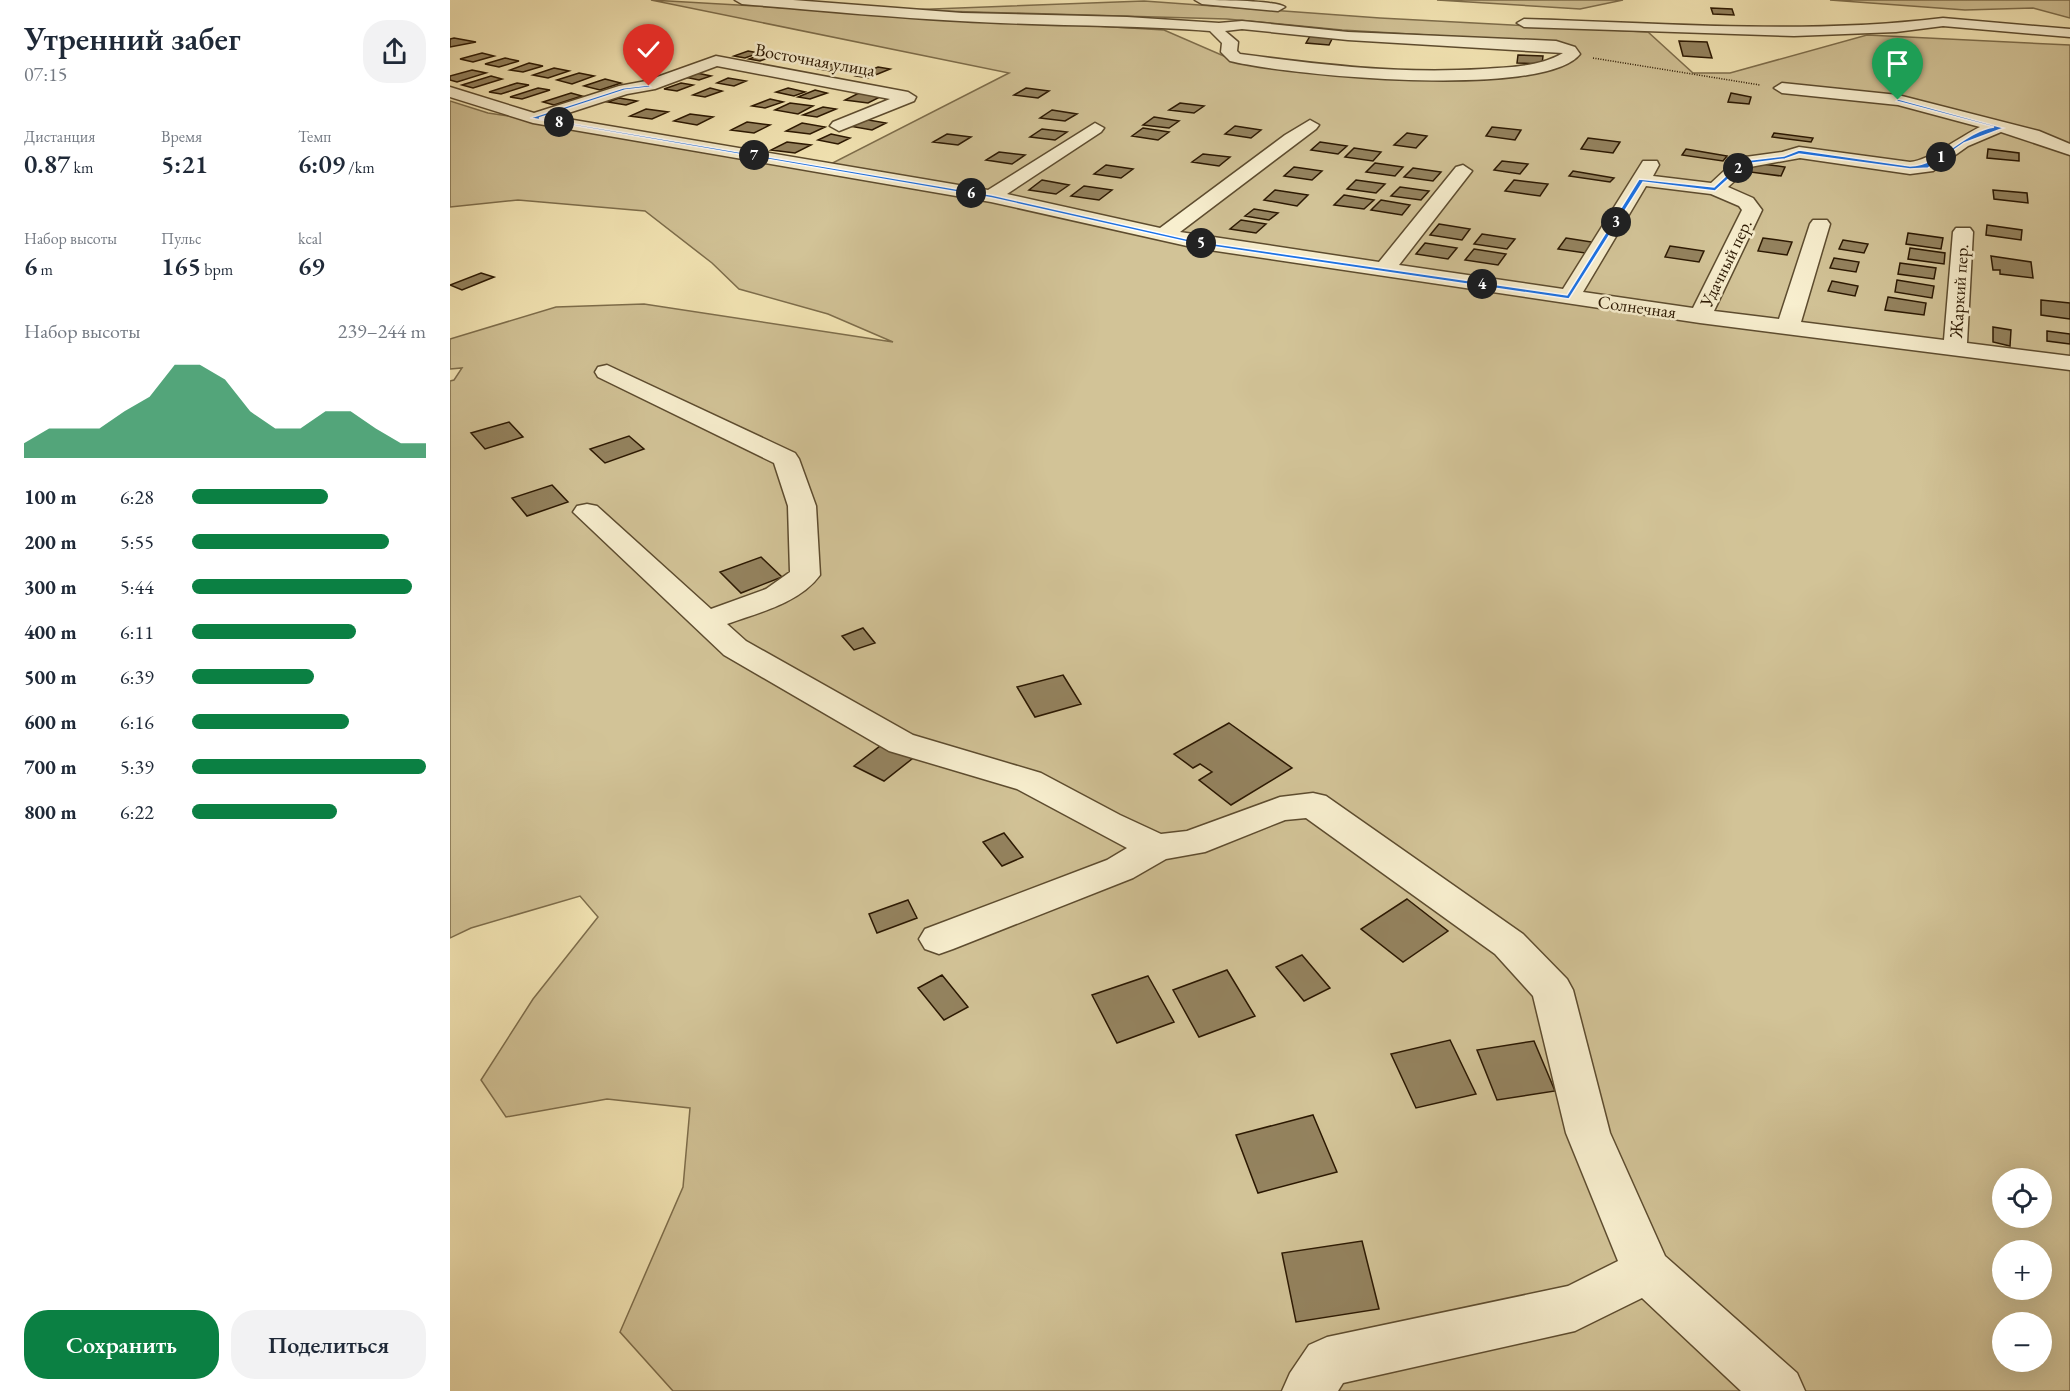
<!DOCTYPE html>
<html lang="ru">
<meta charset="utf-8">
<style>
body{margin:0;font-family:"EB Garamond",serif;background:#f2f2f3;color:#1f2937;height:100vh;display:flex;flex-direction:column;font-size:22px;white-space:nowrap}
*{box-sizing:border-box;margin:0}
p{font-size:20px;color:#747a83}
.icon{flex:none;width:33px;height:33px;fill:none;stroke:currentColor;stroke-width:2;stroke-linecap:round;stroke-linejoin:round}
.map{position:relative;flex:1;overflow:hidden}
.sheet{display:flex;flex-direction:column;background:#fff;width:450px}
.sheet>*{flex:none}
.buttons{position:absolute;left:1542px;top:1168px;display:grid;gap:12px}
.buttons a{display:grid;place-items:center;width:60px;height:60px;border-radius:50%;background:#fff;box-shadow:0 6px 24px #0002;font-size:30px}
.pin{position:absolute;display:grid;place-items:center;width:51px;height:51px;color:#fff;margin:-62px -26px;border-radius:50% 50% 50% 0;rotate:-45deg;box-shadow:0 0 6px #0007}
.pin .icon{rotate:45deg}
.km{position:absolute;width:30px;height:30px;margin:-15px;border-radius:50%;background:#222;color:#fff;font-size:16px;line-height:30px;text-align:center}
.round{display:grid;place-items:center;flex:none;width:63px;height:63px;border-radius:24px;background:#f2f2f3}
.summary{display:flex;align-items:center;justify-content:space-between;height:102px;padding:0 24px}
h1{font-size:33px;font-weight:600;line-height:45px}
.metrics{display:grid;grid-template-columns:repeat(3,1fr);gap:9px;height:102px;padding:6px 24px}
.metrics div{display:grid;align-content:center}
.metrics b{font-size:26px;font-weight:600}
.metrics small{font-size:16px;font-weight:400}
.metrics p{font-size:16px}
.chart{height:168px;padding:12px 24px}
.chart p{display:flex;justify-content:space-between}
.chart svg{width:100%;height:108px;margin-top:6px;fill:#0b8043;opacity:.7}
.cta{display:flex;gap:12px;margin-top:auto;padding:12px 24px}
.cta a{flex:1;height:69px;border-radius:24px;background:#0b8043;color:#fff;font-size:24px;font-weight:600;line-height:69px;text-align:center}
.cta a+a{background:#f2f2f3;color:#1f2937}
ul{padding:0 24px;list-style:none;font-size:20px}
li{display:grid;grid-template-columns:96px 72px 1fr;align-items:center;height:45px}
li i{height:15px;border-radius:8px;background:#0b8043}
main{display:flex;flex:1;min-height:0}
.map>svg:first-child{display:block}
.green{fill:#d2c397;stroke:#7e6e4c;stroke-width:1.5;fill-rule:evenodd}
.building{fill:#94835f;stroke:#2b1802;stroke-width:1.5}
.lines{fill:none;stroke-linecap:round;stroke-linejoin:round}
.minor-casing{stroke:#5d4c2f;stroke-width:3}
.path{stroke:#2b1802;stroke-width:1.5;stroke-dasharray:1 1.5;stroke-linecap:butt}
.minor{fill:#f8efcf;fill-rule:evenodd}
.route{fill:#1a73e8;stroke:#fff;stroke-width:1.5}
.labels{text-anchor:middle;stroke-width:5;stroke-linejoin:round;paint-order:stroke}
.far-street-label{font-size:18px;fill:#2b1802;stroke:#f8efcf}
</style>
<main>
<section class="sheet">
<div class="summary"><div><h1>Утренний забег</h1><p>07:15</p></div><a class="round"><svg class="icon" aria-label="share" viewBox="0 0 24 24"><path d="M12 15V3M7 8l5-5 5 5M5 13v7h14v-7"/></svg></a></div>
<div class="metrics">
<div><p>Дистанция</p><b>0.87<small> km</small></b></div>
<div><p>Время</p><b>5:21</b></div>
<div><p>Темп</p><b>6:09<small> /km</small></b></div>
</div>
<div class="metrics">
<div><p>Набор высоты</p><b>6<small> m</small></b></div>
<div><p>Пульс</p><b>165<small> bpm</small></b></div>
<div><p>kcal</p><b>69</b></div>
</div>
<div class="chart"><p><span>Набор высоты</span>239–244 m</p>
<svg viewBox="0 0 160 44" preserveAspectRatio="none"><path d="M0 44V38L10 32L20 32L30 32L40 25L50 19L60 6L70 6L80 12L90 25L100 32L110 32L120 25L130 25L140 32L150 38L160 38V44z"/></svg>
</div>
<ul>
<li><b>100 m</b>6:28<i style="width:58%"></i></li>
<li><b>200 m</b>5:55<i style="width:84%"></i></li>
<li><b>300 m</b>5:44<i style="width:94%"></i></li>
<li><b>400 m</b>6:11<i style="width:70%"></i></li>
<li><b>500 m</b>6:39<i style="width:52%"></i></li>
<li><b>600 m</b>6:16<i style="width:67%"></i></li>
<li><b>700 m</b>5:39<i style="width:100%"></i></li>
<li><b>800 m</b>6:22<i style="width:62%"></i></li>
</ul>
<div class="cta"><a>Сохранить</a><a>Поделиться</a></div>
</section>
<div class="map">
<svg width="1620" height="1391" viewBox="0 0 1620 1391">
<rect width="100%" height="100%" fill="#f4e6b5"/>
<filter id="stains"><feTurbulence type="fractalNoise" baseFrequency=".00333" numOctaves="4"/><feColorMatrix values="0 0 0 0 .2 0 0 0 0 .09 0 0 0 0 .02 0 0 0 .5 -.17"/></filter>
<radialGradient id="worn" r=".72"><stop offset=".6" stop-color="#630" stop-opacity="0"/><stop offset="1" stop-color="#630" stop-opacity=".3"/></radialGradient>
<path class="green" d="M201,0L714,30L783,60L947,77L1084,68L1128,54L1112,43L892,30L777,19L456,10L694,1L930,18L1198,32L1243,73H1280L1417,35L1620,45V1391H223L170,1332L233,1187L240,1108L157,1099L56,1117L31,1080L83,999L148,917L130,896L21,928L0,938V381L4,380L12,368L0,369V339L106,307L194,304L443,342L378,314L289,289L262,263L195,211L68,200L0,207V101L38,113L197,137L369,170L559,73ZM1552,1179H1592V1218H1552ZM1552,1251H1592V1290H1552ZM1552,1323H1592V1362H1552Z
M987,0H1173L1130,9Z
M1380,0H1620V18L1583,8L1515,10Z"/>
<path class="building" d="M1261,8L1282,9L1284,15L1263,14Z
M860,36L883,37L879,45L856,43Z
M4,38L26,42L0,47V39Z
M1229,41L1257,42L1262,58L1233,56Z
M298,51L309,53L295,58L284,56Z
M32,53L44,56L23,62L10,59Z
M313,54L324,56L310,61L299,59Z
M1068,55L1093,56L1092,64L1067,63Z
M55,58L69,61L49,67L35,64Z
M79,63L93,66L73,72L60,70Z
M381,64L393,66L381,71L369,69Z
M428,67L440,69L418,78L406,76Z
M104,68L119,71L98,78L83,75Z
M22,70L36,73L7,82L0,80V76Z
M242,72L261,76L249,80L230,76Z
M129,73L144,76L122,84L107,80Z
M41,76L52,79L23,88L12,85Z
M278,78L296,81L284,86L267,83Z
M155,79L171,83L150,90L134,86Z
M67,83L79,85L51,94L39,92Z
M231,83L243,85L227,91L214,89Z
M88,88L100,90L72,99L60,97Z
M260,88L272,91L255,97L243,95Z
M338,88L355,92L344,96L326,92Z
M576,88L599,91L588,98L564,95Z
M365,90L377,93L360,99L348,97Z
M121,93L132,96L104,105L93,102Z
M409,93L432,96L418,103L395,100Z
M1281,93L1301,97L1299,104L1278,102Z
M169,98L187,101L176,105L158,102Z
M320,99L333,102L315,108L302,106Z
M340,103L363,106L348,114L325,110Z
M730,103L754,106L744,113L719,110Z
M373,107L386,109L367,117L353,115Z
M196,109L218,112L202,119L180,116Z
M602,110L627,114L615,121L590,118Z
M240,114L263,117L247,125L224,121Z
M704,117L729,121L719,128L693,125Z
M413,119L436,123L422,130L399,126Z
M297,122L320,125L304,133L281,130Z
M352,123L375,127L360,134L336,131Z
M785,126L811,130L801,138L775,134Z
M1042,127L1071,130L1065,140L1036,136Z
M693,128L719,132L708,140L682,136Z
M592,129L617,132L605,140L580,137Z
M957,133L977,136L966,148L944,145Z
M1324,133L1363,138L1361,142L1322,137Z
M381,134L400,138L388,144L368,140Z
M497,134L521,137L508,145L483,142Z
M1138,138L1170,142L1163,153L1131,149Z
M337,142L361,145L345,153L321,150Z
M870,142L897,146L888,154L861,150Z
M904,148L931,152L923,161L895,157Z
M1236,149L1277,156L1273,161L1232,155Z
M1538,149L1569,153V161L1537,158Z
M549,152L575,155L562,164L536,160Z
M753,154L780,157L769,166L742,162Z
M1052,161L1078,164L1070,174L1044,170Z
M925,163L953,167L945,176L916,172Z
M1304,163L1335,167L1331,176L1300,172Z
M656,165L683,169L671,178L644,174Z
M844,167L872,171L862,180L834,176Z
M963,168L991,172L983,181L954,177Z
M1123,171L1164,178L1160,182L1119,176Z
M592,180L619,185L606,194L579,190Z
M906,180L935,184L926,193L897,189Z
M1064,180L1098,184L1090,196L1055,191Z
M634,186L662,190L649,200L621,196Z
M950,187L979,191L971,200L941,196Z
M825,190L858,195L847,206L814,200Z
M1543,190L1577,193L1578,203L1544,199Z
M894,195L924,200L914,209L884,205Z
M931,200L960,205L952,215L921,210Z
M804,209L828,213L819,220L795,216Z
M791,220L816,224L806,233L780,229Z
M989,224L1020,229L1012,240L980,235Z
M1537,225L1572,230L1571,240L1536,235Z
M1458,233L1493,238L1491,249L1456,244Z
M1032,234L1065,239L1057,249L1024,244Z
M1116,238L1148,243L1142,254L1108,249Z
M1313,238L1342,242L1337,255L1308,251Z
M1393,240L1418,244L1414,253L1389,249Z
M975,243L1007,248L998,259L966,254Z
M1220,246L1254,251L1249,262L1215,257Z
M1460,248L1495,253L1494,264L1458,259Z
M1024,249L1056,254L1048,265L1015,260Z
M1541,256L1581,262L1583,278L1550,274V270H1543Z
M1384,258L1409,262L1406,272L1380,268Z
M1450,263L1486,268L1484,279L1448,274Z
M31,273L44,277L12,290L0,285Z
M1447,280L1484,286L1482,298L1445,292Z
M1382,281L1408,286L1405,296L1378,291Z
M1438,297L1476,303L1474,315L1435,310Z
M1591,300L1620,303V319L1591,315Z
M1543,327L1561,330L1560,346L1543,342Z
M1597,331L1620,334V344L1597,341Z
M59,422L73,437L35,449L21,433Z
M179,436L194,449L155,463L140,449Z
M102,485L118,502L77,516L62,498Z
M311,557L332,577L291,593L270,572Z
M413,628L425,643L404,650L392,636Z
M613,675L631,704L585,717L567,687Z
M779,723L842,768L781,805L749,780L762,772L750,764L743,768L724,754Z
M438,740L467,755L434,781L404,766Z
M554,833L573,857L552,866L533,842Z
M957,899L998,931L953,962L911,929Z
M458,900L467,918L427,933L419,914Z
M852,955L880,988L854,1001L826,967Z
M777,970L805,1016L749,1037L723,990Z
M492,975L518,1007L494,1020L468,988Z
M698,976L724,1022L667,1043L642,995Z
M1000,1040L1026,1094L966,1108L941,1054Z
M1084,1041L1105,1091L1047,1100L1027,1050Z
M863,1115L887,1172L808,1193L786,1135Z
M912,1241L929,1309L846,1322L832,1253Z"/>
<g class="lines">
<defs>
<path id="minor" d="M285,0H343L512,13L677,17L769,23L792,21L898,32L1106,41L1125,47L1130,54C1094,100 836,75 780,61L771,52L772,43L760,31C677,25 593,26 510,21C436,17 365,10 292,4ZM792,29L898,40L1113,53C1089,67 1060,67 1033,69C947,74 874,65 790,54L787,51L788,42L775,31Z
M745,0C763,0 824,0 835,7L828,11L752,4Z
M1493,18L1620,29V37L1493,26L1446,32L1344,36L1074,27L1067,23L1074,19C1213,23 1354,35 1493,18Z
M266,56L458,92L466,97L464,101L389,131L380,126L383,122L440,99L267,66L205,89L177,94L106,117L538,190L645,123L654,128L651,132L557,194L710,228L835,135L860,120L869,125L866,129L730,232L929,262L1006,167L1013,165L1022,171L949,265L1113,289L1193,161H1207L1209,165L1203,176L1261,183L1288,158L1332,152L1349,147L1460,162C1478,161 1511,136 1530,127L1448,105L1332,93L1324,88L1332,83L1448,95L1589,131L1620,144V155L1551,132L1518,146L1483,171L1460,174L1350,158L1300,167L1278,187L1303,198L1312,210L1264,311L1329,319L1360,224L1363,220H1377L1380,224L1351,322L1494,340L1503,232L1506,228H1520L1523,232L1517,343L1620,356V370L1250,323L746,248L541,202L83,123L0,97V87L84,113L169,86L196,81ZM1196,186L1261,194L1289,206L1292,210L1243,308L1133,292Z
M157,365L345,453L349,459L366,506L370,575C350,603 308,613 277,624L296,641L463,735L591,773L670,815L711,834L737,831L830,797L863,793L876,796L1073,934L1117,979L1123,990L1160,1133L1215,1256L1347,1373L1355,1391H1291L1192,1298L1125,1331L893,1383L888,1391H832L840,1373L859,1345L877,1337L1118,1286L1168,1261L1116,1133L1083,996L1045,954L856,818L835,820L755,852L716,859L683,878L503,949L489,954L475,949L469,939L475,929L657,860L677,848L567,789L439,751L274,655L123,512L127,506L137,504L147,506L261,609L316,589L340,572L338,506L324,463L148,377L145,372L148,367Z"/>
</defs>
<use href="#minor" class="minor-casing"/>
<path class="path" d="M1143,58L1310,85"/>
<use href="#minor" class="minor"/>
</g>
<path class="route" d="M199,85L201,87L175,90L89,118L542,195L746,241L1117,295L1189,179L1264,187L1292,161L1334,156L1349,150L1460,166C1492,165 1512,132 1544,127L1446,101L1448,99L1554,128L1514,143L1478,168L1460,169L1349,154L1335,159L1295,164L1265,191L1193,182L1119,299L746,244L542,198L80,118L173,88Z"/>
<g class="labels">
<g class="far-street-label">
<text transform="translate(365 60) rotate(10)" y="6">Восточная улица</text>
<text transform="translate(1276 263) rotate(-64)" y="6">Удачный пер.</text>
<text transform="translate(1509 291) rotate(-86)" y="6">Жаркий пер.</text>
<text transform="translate(1187 307) rotate(8)" y="6">Солнечная</text>
</g>
</g>
<rect width="100%" height="100%" filter="url(#stains)"/>
<rect width="100%" height="100%" fill="url(#worn)"/>
</svg>
<div class="buttons">
<a><svg class="icon" aria-label="locate" viewBox="0 0 24 24"><circle cx="12" cy="12" r="6"/><path d="M12 2v4M12 18v4M2 12h4M18 12h4"/></svg></a>
<a>+</a>
<a>−</a>
</div>
<div class="pin" style="left:1448px;top:100px;background:#1e9e55"><svg class="icon" aria-label="arrive" viewBox="0 0 24 24"><path d="M6 21V4h12l-3 4 3 4H6"/></svg></div>
<div class="pin" style="left:199px;top:86px;background:#d93025"><svg class="icon" aria-label="check" viewBox="0 0 24 24"><path d="M5 12l5 5 9-10"/></svg></div>
<b class="km" style="left:1491px;top:157px">1</b>
<b class="km" style="left:1288px;top:168px">2</b>
<b class="km" style="left:1166px;top:222px">3</b>
<b class="km" style="left:1032px;top:284px">4</b>
<b class="km" style="left:751px;top:243px">5</b>
<b class="km" style="left:521px;top:193px">6</b>
<b class="km" style="left:304px;top:155px">7</b>
<b class="km" style="left:109px;top:122px">8</b>
</div>
</main>
